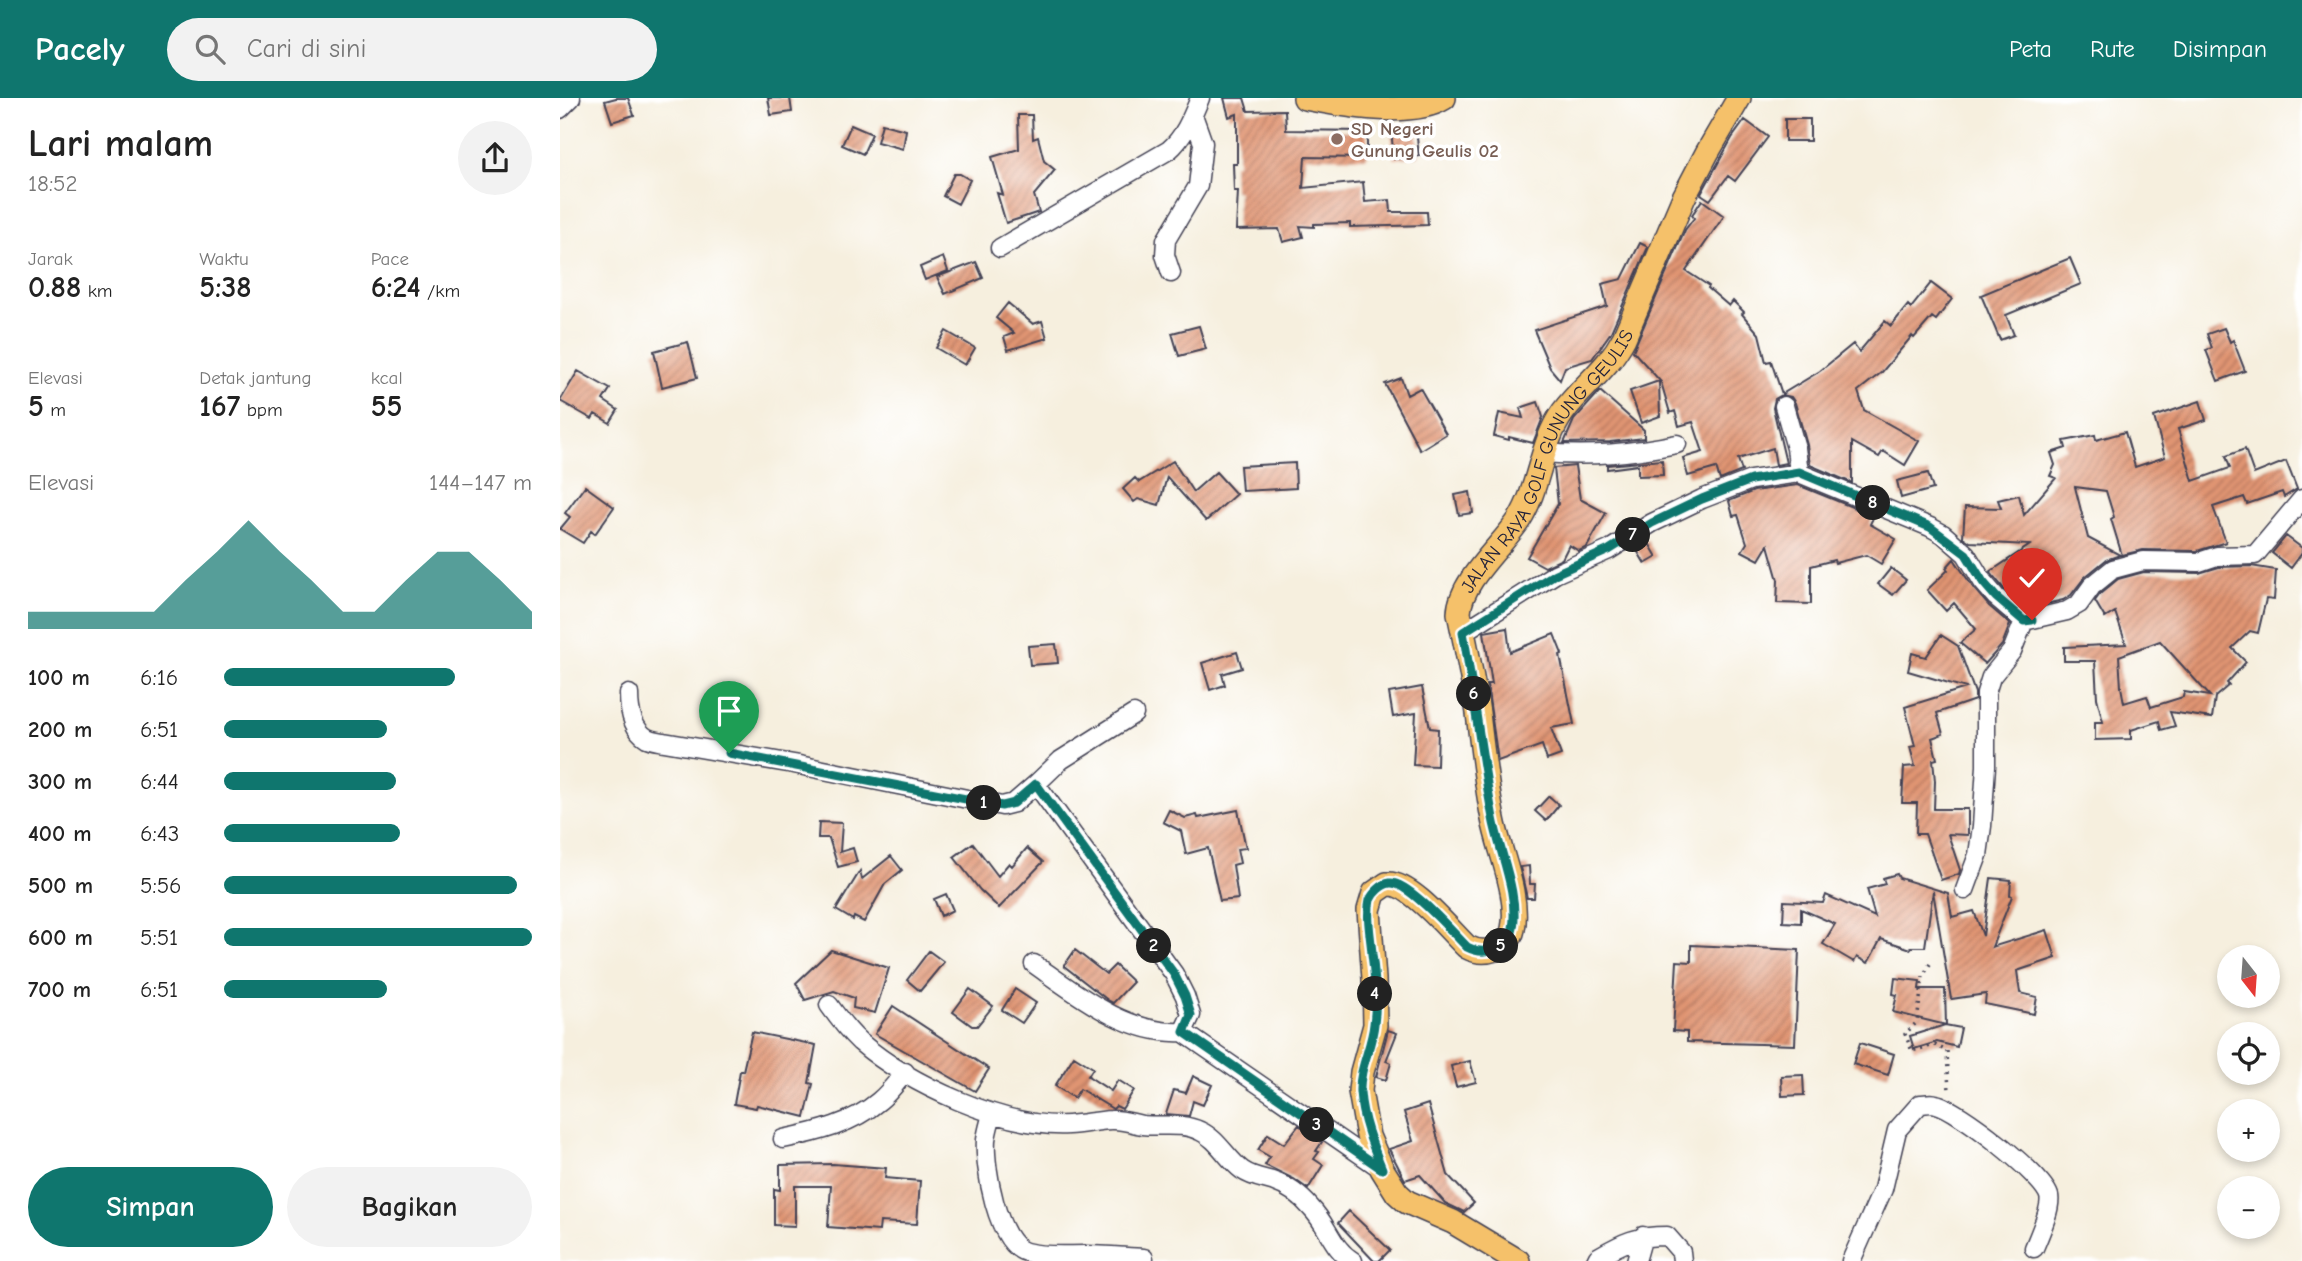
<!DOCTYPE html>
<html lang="id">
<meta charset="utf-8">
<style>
body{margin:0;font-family:"Comic Neue",sans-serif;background:#f2f2f2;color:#222;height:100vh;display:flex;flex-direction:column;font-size:26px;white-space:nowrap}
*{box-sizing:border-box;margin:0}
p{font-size:23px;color:#767676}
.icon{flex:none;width:38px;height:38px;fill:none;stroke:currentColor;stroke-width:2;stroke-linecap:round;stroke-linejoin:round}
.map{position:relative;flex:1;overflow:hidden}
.sheet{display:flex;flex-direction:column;background:#fff;width:560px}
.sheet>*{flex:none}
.needle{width:46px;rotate:163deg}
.buttons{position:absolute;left:1657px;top:847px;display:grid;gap:14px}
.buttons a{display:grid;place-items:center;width:63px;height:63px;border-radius:50%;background:#fff;box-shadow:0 4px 10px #0003;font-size:35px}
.pin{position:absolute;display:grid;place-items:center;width:60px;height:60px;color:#fff;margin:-72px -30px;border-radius:50% 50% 50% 0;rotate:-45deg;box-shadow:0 0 7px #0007}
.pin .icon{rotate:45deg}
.km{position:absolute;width:35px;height:35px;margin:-18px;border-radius:50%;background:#222;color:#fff;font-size:19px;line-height:35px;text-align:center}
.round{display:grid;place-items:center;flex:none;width:74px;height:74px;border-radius:37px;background:#f2f2f2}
.overview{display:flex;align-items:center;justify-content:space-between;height:119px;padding:0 28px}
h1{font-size:38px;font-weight:600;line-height:52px}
.metrics{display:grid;grid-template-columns:repeat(3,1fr);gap:10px;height:119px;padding:7px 28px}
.metrics div{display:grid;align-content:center}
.metrics b{font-size:30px;font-weight:600}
.metrics small{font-size:19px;font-weight:400}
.metrics p{font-size:19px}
.chart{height:196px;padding:14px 28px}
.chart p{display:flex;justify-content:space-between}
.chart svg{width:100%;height:126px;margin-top:7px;fill:#0f766e;opacity:.7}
.primary-button{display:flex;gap:14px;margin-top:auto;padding:14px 28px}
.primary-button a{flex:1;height:80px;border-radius:42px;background:#0f766e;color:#fff;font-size:28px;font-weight:600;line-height:80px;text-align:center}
.primary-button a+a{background:#f2f2f2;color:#222}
ul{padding:0 28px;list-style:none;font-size:23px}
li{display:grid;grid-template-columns:112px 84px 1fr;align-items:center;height:52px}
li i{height:18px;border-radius:9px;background:#0f766e}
header{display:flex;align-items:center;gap:42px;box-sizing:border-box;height:98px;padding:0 35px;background:#0f766e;color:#fff}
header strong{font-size:33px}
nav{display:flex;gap:38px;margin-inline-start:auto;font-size:24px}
.search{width:490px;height:63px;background:#f2f2f2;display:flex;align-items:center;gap:18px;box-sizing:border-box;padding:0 24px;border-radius:38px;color:#767676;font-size:26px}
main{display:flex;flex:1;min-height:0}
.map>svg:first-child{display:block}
.building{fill:url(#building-hatch);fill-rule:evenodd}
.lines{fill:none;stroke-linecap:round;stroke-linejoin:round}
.minor-casing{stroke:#424153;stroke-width:21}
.major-casing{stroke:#424153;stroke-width:26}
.path{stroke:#424153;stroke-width:3.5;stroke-dasharray:2 5;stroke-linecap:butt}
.minor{stroke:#fff;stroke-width:18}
.major{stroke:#f5c16b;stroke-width:23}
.route-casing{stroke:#fff;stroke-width:14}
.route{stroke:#0f766e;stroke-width:9}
.education-dot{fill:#8d6e63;stroke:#fff;stroke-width:2.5}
.labels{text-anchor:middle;stroke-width:7;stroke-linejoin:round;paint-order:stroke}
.education-label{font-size:19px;font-weight:bold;fill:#785e54;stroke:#fff;text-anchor:start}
.street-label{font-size:19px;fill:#22223b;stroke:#fff}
</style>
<header>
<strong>Pacely</strong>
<div class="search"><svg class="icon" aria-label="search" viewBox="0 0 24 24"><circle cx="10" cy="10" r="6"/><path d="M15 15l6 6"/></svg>Cari di sini</div>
<nav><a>Peta</a><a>Rute</a><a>Disimpan</a></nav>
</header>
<main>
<section class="sheet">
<div class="overview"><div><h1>Lari malam</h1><p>18:52</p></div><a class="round"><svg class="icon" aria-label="share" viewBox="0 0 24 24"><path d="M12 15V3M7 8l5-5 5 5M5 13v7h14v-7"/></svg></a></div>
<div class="metrics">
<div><p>Jarak</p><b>0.88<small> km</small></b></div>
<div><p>Waktu</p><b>5:38</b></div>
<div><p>Pace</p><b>6:24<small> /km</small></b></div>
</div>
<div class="metrics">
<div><p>Elevasi</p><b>5<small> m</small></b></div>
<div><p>Detak jantung</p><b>167<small> bpm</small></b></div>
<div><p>kcal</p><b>55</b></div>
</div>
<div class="chart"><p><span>Elevasi</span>144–147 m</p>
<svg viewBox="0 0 160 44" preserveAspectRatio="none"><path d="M0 44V38L10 38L20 38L30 38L40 38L50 27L60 17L70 6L80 17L90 27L100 38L110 38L120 27L130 17L140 17L150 27L160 38V44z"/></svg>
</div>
<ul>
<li><b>100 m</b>6:16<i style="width:75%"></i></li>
<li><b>200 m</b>6:51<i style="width:53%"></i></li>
<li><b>300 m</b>6:44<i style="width:56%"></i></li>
<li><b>400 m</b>6:43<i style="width:57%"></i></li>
<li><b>500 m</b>5:56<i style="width:95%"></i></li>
<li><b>600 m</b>5:51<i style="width:100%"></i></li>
<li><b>700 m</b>6:51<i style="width:53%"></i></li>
</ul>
<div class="primary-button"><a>Simpan</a><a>Bagikan</a></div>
</section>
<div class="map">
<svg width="1742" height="1163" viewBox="0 0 1742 1163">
<defs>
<pattern id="building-hatch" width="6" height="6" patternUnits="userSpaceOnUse" patternTransform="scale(1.75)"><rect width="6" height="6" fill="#e09472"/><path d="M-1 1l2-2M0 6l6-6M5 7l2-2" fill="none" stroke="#b5785f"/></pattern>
</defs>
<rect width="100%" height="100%" fill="#fff"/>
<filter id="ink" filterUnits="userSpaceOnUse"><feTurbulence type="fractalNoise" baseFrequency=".0143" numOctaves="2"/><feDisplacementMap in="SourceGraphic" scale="14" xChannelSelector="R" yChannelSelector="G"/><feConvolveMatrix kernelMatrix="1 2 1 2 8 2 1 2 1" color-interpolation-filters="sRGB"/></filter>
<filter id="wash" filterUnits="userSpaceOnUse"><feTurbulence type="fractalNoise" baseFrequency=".00686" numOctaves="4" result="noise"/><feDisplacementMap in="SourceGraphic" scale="28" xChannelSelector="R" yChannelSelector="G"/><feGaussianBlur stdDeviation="1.57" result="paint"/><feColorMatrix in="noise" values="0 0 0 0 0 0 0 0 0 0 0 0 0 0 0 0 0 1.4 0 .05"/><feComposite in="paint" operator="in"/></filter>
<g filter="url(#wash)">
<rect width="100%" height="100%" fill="#f6efde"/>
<g id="blocks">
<path class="building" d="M56,0H68L74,17L52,24L45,3Z
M208,0H230L232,14L211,17Z
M664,0H684L688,13L725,12L726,32L807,33V60L745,59L743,90L803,84L805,104L830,102L831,114H867L868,127L790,129V125L754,126V129L740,128L743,139L723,144L719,131L676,132L678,93H674L673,66H677V16L669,19Z
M458,17H472L473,41L478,39L484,63L495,72L474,97L479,114L446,125L437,95L443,97L432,59L459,51Z
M1225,21H1250V43H1225Z
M1185,22L1208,39L1175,83L1168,78L1150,102L1141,96L1172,40Z
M322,26L346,32L343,51L317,44Z
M291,27L312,36L303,56L282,47Z
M856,30L859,58L834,61L831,32Z
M394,76H400L410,82L398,106L383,98Z
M1142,102L1164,118L1126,173L1149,188L1148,190L1169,208L1173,203L1184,214L1182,216L1199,236L1206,264L1211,263L1222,296L1260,273L1293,246L1299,254L1325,223L1331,228L1348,207L1351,210L1371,185L1392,201L1376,222L1372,219L1354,240L1352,238L1322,274L1298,293L1304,312L1359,343L1345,367L1323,353L1319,359L1292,344V385L1250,367L1247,347L1235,305L1231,299L1222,297L1215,301L1213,310L1226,365L1216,367L1213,350L1178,361L1182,373L1160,382L1156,370L1128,378L1123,360L1143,354L1133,324L1119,328L1115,313L1110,315L1101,284L1073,253L1125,132L1134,120L1132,117Z
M1080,145L1088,149L1051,234L1032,261L1005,269L1000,282L990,270L974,232L1047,208L1042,186L1062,181Z
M383,159L388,173L365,182L360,169Z
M1510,160L1521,186L1446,217L1454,237L1440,242L1421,197Z
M416,164L423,180L385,196L377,179Z
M448,205L473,226L482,223L487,240L448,252L444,239L454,235L436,220Z
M639,228L646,251L619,258L612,235Z
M1664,230L1670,244L1673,242L1685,273L1658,283L1646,252L1652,250L1647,236Z
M386,233L415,250L405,267L376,250Z
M128,244L137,280L102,289L94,253Z
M18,273L50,291L43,302L58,312L50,325L35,316L32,321L0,303Z
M841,280L847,297L860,290L886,336L860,352L825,286Z
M1099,283L1100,318L1081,325L1070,293Z
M1040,293L1084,332V340L1050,344L1004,345L1014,322Z
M1640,303L1646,322L1618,331L1633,383L1670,370L1666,358L1685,351L1694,376L1726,363L1737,391L1724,399L1722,394L1687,406L1684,399L1653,409L1666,444L1637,453L1583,452L1562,457L1551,421L1554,419L1546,393L1515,389L1528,440L1560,457L1546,462L1525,479L1511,497L1503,502L1477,508L1475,502L1463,507L1444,491L1430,474L1470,447L1410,444L1403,439L1405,409L1441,410L1438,402L1459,397L1464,417L1496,380L1490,378L1495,367L1491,355L1506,350L1504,343L1535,337L1536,342L1565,334L1575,369L1605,359L1594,319Z
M978,304L983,319L973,345L949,339V342L934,338L939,315L963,320L960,310Z
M1102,362L1103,377L1078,378V367L1047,371V367Z
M613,363L633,394L656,374L676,396L646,423L607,379L599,407L578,401L574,404L563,391L575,380L579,384Z
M735,365L736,390L682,393L680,368Z
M1015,368L1020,401L1046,415L1027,449L1019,453L1009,447L1002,461L985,469L967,459L998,406L994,370Z
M1368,375L1373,391L1341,400L1337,383Z
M1238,387L1314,418L1310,426L1336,441L1321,466L1306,457L1275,465L1274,462L1251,468V506L1217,505L1218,482L1208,447L1199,462L1182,453L1187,445L1178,417L1173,418L1169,403L1194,393Z
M25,388L54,409L35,436L31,433L23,445L0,431L10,419L5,415Z
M910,394L913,415L899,417L895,397Z
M1726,438L1742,450V455L1731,470L1712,455Z
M1087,442L1097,459L1085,466L1075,449Z
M1394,461L1414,491L1429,508L1450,526L1442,547L1425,566L1400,545L1416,531L1394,505L1386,513L1367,492L1388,472L1386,470Z
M1691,468L1716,472L1714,502L1706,501L1698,535L1690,533L1672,550L1686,564L1667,585L1669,587L1655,599L1652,620L1610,614L1615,628L1601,632L1599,623L1571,632V641L1535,642V624H1543L1537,600L1535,563H1504V549L1566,546L1555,514L1545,520L1535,503L1540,496L1558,481L1584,474L1639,475L1659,469ZM1600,543L1650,598L1624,594L1623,599L1591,609L1587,598L1564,605L1561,589L1559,558Z
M1331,470L1346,482L1333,497L1318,486Z
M947,530L950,554L994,536L1002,556L1000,557L1014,626L991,630L1001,657L987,662L982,647L938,663L927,586H932L924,534Z
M1381,537L1398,548L1415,595V602L1377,615L1383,636L1372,640L1377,661L1373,662L1375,683L1374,711H1408V737L1388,736L1400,772L1399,776L1381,782L1365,736H1356L1357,705H1342L1344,669L1355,668L1350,649L1355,648L1345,609L1406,590L1348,573L1352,555L1366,559Z
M496,546L498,565L470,567L468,548Z
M677,554L682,570L662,576L665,587L650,592L642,565Z
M862,589L870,630L878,631L877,668L853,667L856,615L833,619L829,595Z
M989,698L999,707L986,723L975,713Z
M609,712L625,720L637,717L638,720L678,712L686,750L677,751L680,765L673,767L678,801L660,803L648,750L626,756L621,733L603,724Z
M259,724L282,725L280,754L293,750L297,764L278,769L269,740H258Z
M413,745L438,778L449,765L452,768L467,750L483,764L439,810L420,792L394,759Z
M331,758L342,772L325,786L304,824L294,819L293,822L276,812L300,773L302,781Z
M969,768L970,786H975L974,800H967L960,769Z
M1337,776L1339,780L1388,795L1392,819L1414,813L1423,838L1431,780L1451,782L1450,797L1452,798L1432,849L1487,832L1496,860L1457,873L1460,895L1477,899L1474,916L1425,906L1426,896L1391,901L1373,793L1365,849H1352L1351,851L1321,841L1308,865L1297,859L1294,864L1263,846L1275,826L1241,811V825L1223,824L1224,803L1263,805L1266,797L1315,819L1307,791L1325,786L1323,780Z
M386,796L393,812L381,818L374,801Z
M1131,847L1239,852L1235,947L1127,944V934L1113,933L1117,863L1131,864Z
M271,852L329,870L315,915L293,910L294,900L274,893L245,902L236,885Z
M515,852L546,876L555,867L573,884L553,905L549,903L504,868Z
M369,853L384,864L360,893L347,882Z
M1335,880L1360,883L1359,891H1385L1386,927L1333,914L1337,897L1333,896Z
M410,891L433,908L417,928H412L393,914Z
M455,891L476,905L462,925L442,912Z
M333,908L429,971L415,993L315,936Z
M1385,927L1401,930L1397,949L1377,944L1354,951L1350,938Z
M828,932L837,935L826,963L831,965L826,982L816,979Z
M192,934L256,947L249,985L253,986L245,1019L197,1007L196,1010L174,1006L180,973H183Z
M1300,945L1334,956L1328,977L1293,966Z
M514,958L533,970L528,978L551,993L558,982L574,992L562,1011L556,1008L553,1011L520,991L514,1000L495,988Z
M910,963L916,984L896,989L891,968Z
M1243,977L1244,997L1222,998L1221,978Z
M633,978L652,987L643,1007L633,1003L629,1018L606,1016L614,992L626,995Z
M868,1006L888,1077L914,1105L904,1114L885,1105L860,1077L845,1082L829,1051L853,1043L844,1014Z
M739,1027L762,1044L756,1053L759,1054L754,1061L763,1067L748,1091L734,1081L705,1067L710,1059L698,1052L708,1036L724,1046Z
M273,1066L326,1070L325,1080L360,1083L357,1126L320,1124L319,1133L268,1129L271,1088H235V1128L214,1127V1091L220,1092V1067Z
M789,1113L830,1152L819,1163H814L778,1125Z"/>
</g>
</g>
<g filter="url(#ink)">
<use href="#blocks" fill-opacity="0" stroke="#424153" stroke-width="2"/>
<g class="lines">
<defs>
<path id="minor" d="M0,11L11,0
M440,150L609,52C625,38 632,19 640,0
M611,175L605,157L606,142L638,88L643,45L633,17
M1224,308L1236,350L1239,375
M984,355C1032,359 1071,355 1117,346
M903,534L995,476L1049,452L1092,425L1142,401L1191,382L1239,375L1370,429L1383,436L1406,456L1423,484L1436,499L1464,523L1507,513L1519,506L1532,488L1553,471L1583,463L1639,464L1657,458L1695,457L1742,401
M69,596C69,611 72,631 87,640C91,642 99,643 104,644L234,666L442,708L454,705L476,686
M574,616L501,662L476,686L614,876L625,898L631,917L623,934
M1405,792L1418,757L1422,728L1426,668V595L1431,579L1452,553L1464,523
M474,866C518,897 567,937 623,934L822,1071
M269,907C279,921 288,933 300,944C349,986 443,1030 508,1027C523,1026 536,1023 551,1022C562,1021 571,1025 582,1027C601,1029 622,1024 640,1033C658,1041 667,1061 682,1072C692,1079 701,1080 712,1083C727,1088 741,1098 751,1110C768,1127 772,1151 793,1163
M432,1016C430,1024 427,1033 426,1042C424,1068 437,1146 466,1154C484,1159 506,1157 525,1157C545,1157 564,1159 584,1160
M223,1041C258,1034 292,1026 319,1003C329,995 337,984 345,974
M1036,1163L1038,1159C1064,1144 1076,1138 1107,1138L1121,1154L1122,1163
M1076,1163L1083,1138
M1291,1163L1323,1091L1337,1032L1360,1006C1365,1006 1371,1004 1376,1006C1397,1010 1483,1077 1489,1098C1492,1109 1479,1138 1474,1150"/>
<g id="major">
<path d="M745,0C781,7 852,20 884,0"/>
<path id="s1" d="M958,1163L893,1124L847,1104L837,1095L822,1071L808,1038L800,993L802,974L815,927L814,881L809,812L814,795L827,786C850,783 890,833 907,849C924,858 949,852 953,831C960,798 939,753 933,721C926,686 922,650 918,615C913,582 906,548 899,515C900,483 942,448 959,422C980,389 980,346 1003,314C1023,287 1047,272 1064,240L1124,99L1147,55L1179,0"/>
</g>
</defs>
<use href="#minor" class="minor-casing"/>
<use href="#major" class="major-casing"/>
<path class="path" d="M1370,866L1363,878L1357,924L1345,936L1352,953L1375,947L1387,953L1389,995"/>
<use href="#minor" class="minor"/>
<use href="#major" class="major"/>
</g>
</g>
<g class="lines" filter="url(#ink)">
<defs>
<path id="route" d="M169,655L442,708L454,705L476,686L614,876L625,898L631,917L624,934L822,1071C812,1046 802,1021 800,994C799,970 812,949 814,926C817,903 815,878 812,856C811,839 806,819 810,802C813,795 822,786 830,785C848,783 893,835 907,849C924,858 949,852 953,830C959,796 939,753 933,720C921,658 914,595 903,534L995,476L1049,452L1092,425L1142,401L1191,382L1239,374L1370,429L1406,456L1423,484L1436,499L1464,523L1472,522"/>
</defs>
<use href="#route" class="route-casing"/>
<use href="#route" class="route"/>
</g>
<circle class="education-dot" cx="777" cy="41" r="7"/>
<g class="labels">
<g class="education-label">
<text x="791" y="37">SD Negeri<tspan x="791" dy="22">Gunung Geulis 02</tspan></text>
</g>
<g class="street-label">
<text dy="7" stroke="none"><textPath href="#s1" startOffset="1127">JALAN RAYA GOLF GUNUNG GEULIS</textPath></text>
</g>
</g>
</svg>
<div class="buttons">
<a><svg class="needle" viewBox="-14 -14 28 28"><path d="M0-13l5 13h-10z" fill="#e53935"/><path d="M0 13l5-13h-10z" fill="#767676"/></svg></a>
<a><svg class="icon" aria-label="locate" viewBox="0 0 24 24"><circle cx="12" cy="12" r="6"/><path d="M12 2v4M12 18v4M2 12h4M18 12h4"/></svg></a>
<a>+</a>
<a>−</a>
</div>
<div class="pin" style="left:169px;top:655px;background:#1e9e55"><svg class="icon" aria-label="arrive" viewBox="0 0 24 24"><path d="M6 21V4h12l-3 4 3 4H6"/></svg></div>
<div class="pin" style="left:1472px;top:522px;background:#d93025"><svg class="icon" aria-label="check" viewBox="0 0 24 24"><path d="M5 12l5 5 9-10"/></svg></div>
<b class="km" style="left:424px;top:705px">1</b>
<b class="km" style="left:594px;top:848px">2</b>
<b class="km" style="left:757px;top:1027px">3</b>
<b class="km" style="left:815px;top:896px">4</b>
<b class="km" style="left:941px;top:848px">5</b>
<b class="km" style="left:914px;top:596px">6</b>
<b class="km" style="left:1073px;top:437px">7</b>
<b class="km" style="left:1313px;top:405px">8</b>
</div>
</main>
